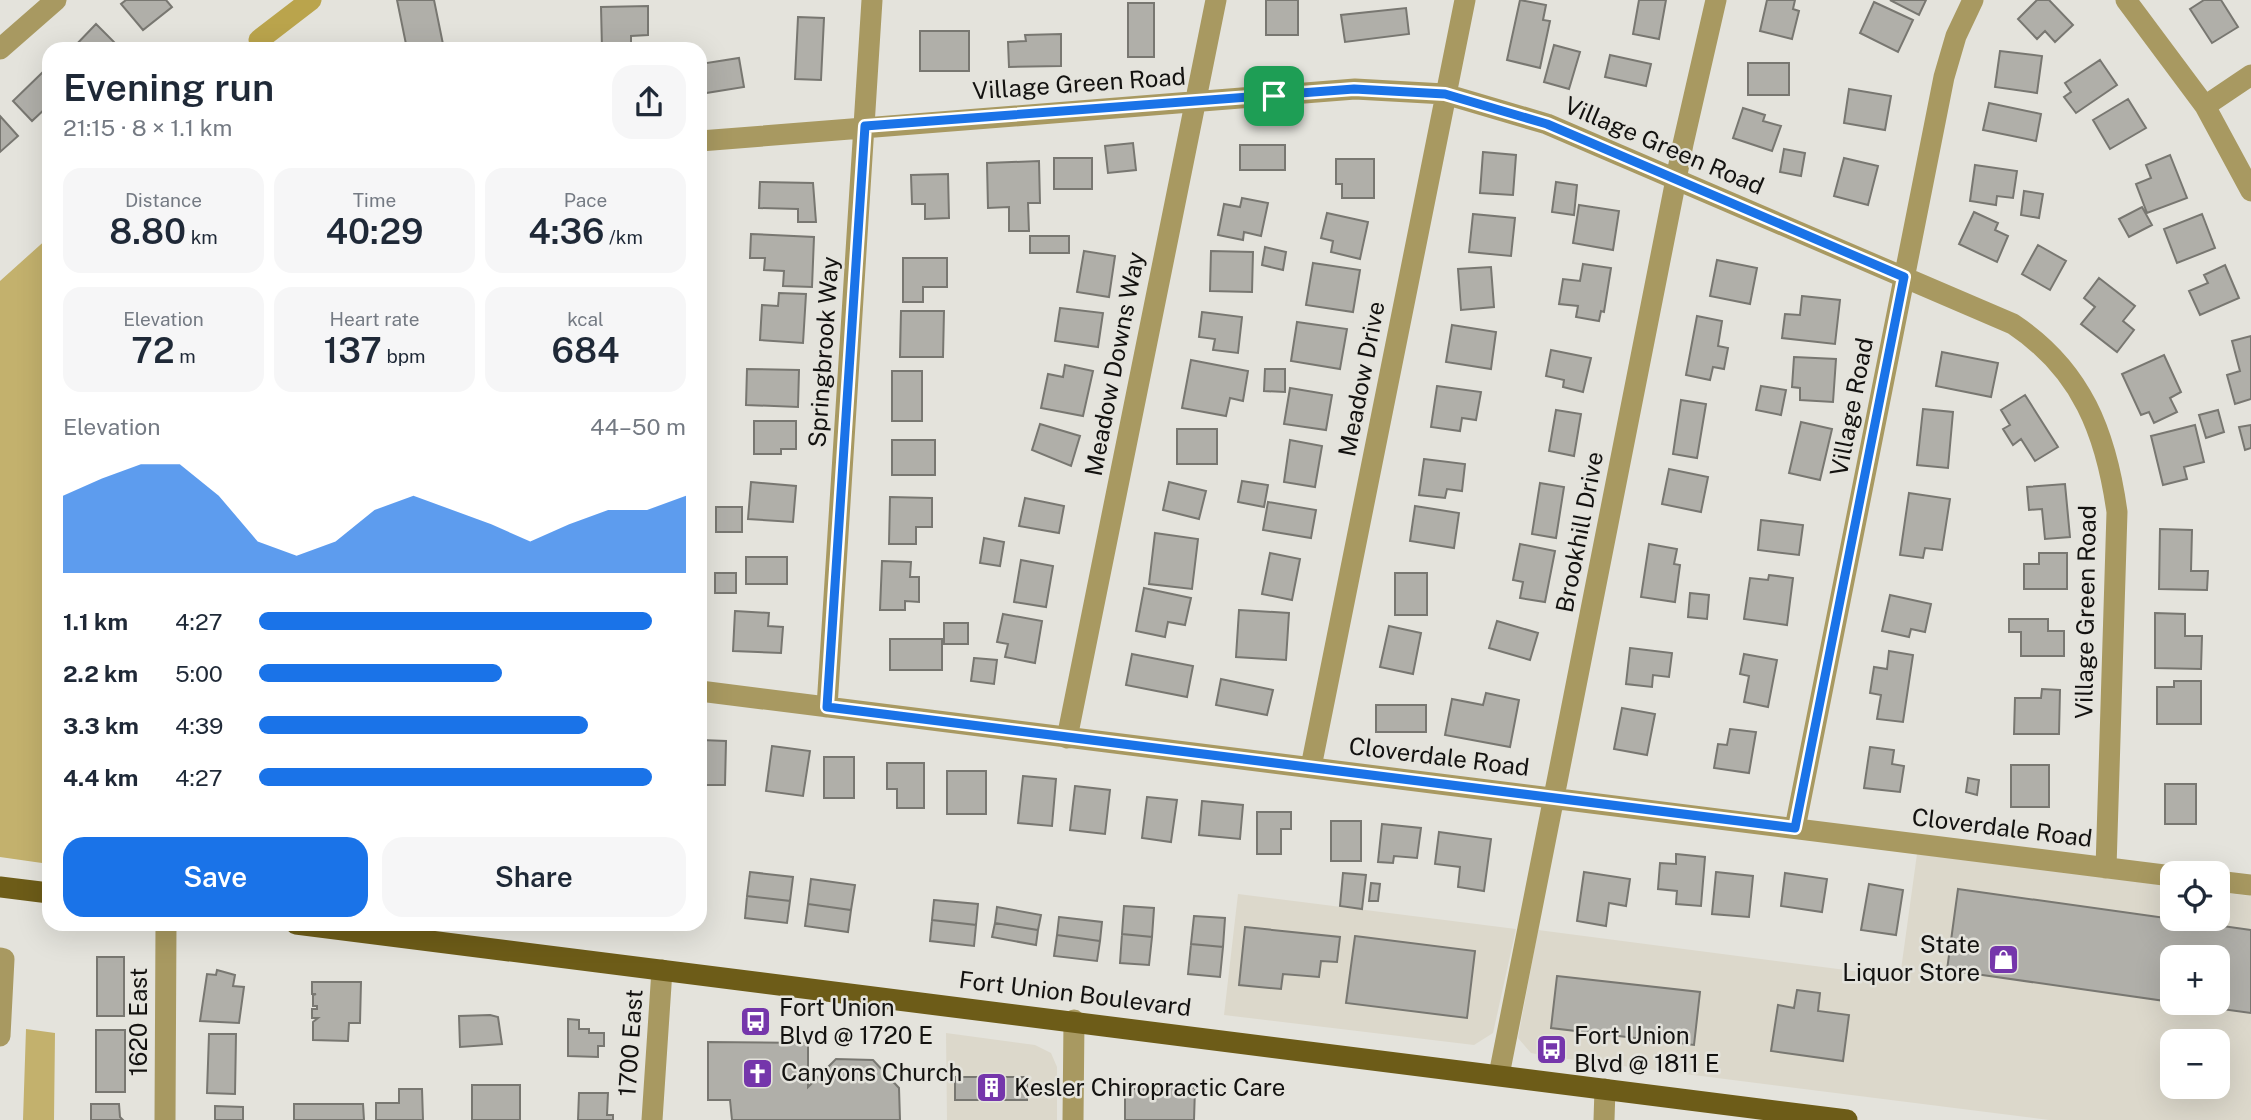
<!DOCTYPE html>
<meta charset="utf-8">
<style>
body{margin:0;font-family:"Public Sans",sans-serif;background:#f6f6f7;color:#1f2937;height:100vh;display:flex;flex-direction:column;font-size:26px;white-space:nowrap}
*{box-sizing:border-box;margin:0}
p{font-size:23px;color:#747a83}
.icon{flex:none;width:38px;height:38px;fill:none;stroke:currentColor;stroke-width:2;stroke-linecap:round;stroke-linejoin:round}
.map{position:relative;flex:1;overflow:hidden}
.drawer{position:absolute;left:42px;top:42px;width:665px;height:889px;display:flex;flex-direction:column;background:#fff;border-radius:21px;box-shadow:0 7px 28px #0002}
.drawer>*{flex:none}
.buttons{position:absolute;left:2160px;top:861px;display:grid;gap:14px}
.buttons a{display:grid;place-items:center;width:70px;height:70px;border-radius:14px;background:#fff;box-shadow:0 7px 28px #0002;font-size:35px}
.pin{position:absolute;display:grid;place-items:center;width:60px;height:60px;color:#fff;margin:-30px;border-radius:14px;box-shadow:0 4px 10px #0006}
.round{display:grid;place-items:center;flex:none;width:74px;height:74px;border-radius:21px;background:#f6f6f7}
.head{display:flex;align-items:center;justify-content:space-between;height:119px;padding:0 21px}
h1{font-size:38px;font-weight:600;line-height:52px}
.stats{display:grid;grid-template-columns:repeat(3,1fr);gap:10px;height:119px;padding:7px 21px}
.stats div{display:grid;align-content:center;border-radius:18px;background:#f6f6f7;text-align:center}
.stats b{font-size:35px;font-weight:600}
.stats small{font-size:19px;font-weight:400}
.stats p{font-size:19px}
.chart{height:196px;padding:14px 21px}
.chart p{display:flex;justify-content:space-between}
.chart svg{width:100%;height:126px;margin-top:7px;fill:#1a73e8;opacity:.7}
.cta{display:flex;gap:14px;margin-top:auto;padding:14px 21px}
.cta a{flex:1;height:80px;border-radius:21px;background:#1a73e8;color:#fff;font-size:28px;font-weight:600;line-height:80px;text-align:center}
.cta a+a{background:#f6f6f7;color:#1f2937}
ul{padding:0 21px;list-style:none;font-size:23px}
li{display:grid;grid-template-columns:112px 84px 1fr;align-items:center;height:52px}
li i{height:18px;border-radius:9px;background:#1a73e8}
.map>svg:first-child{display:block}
.built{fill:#dcd8cb;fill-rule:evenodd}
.green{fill:#c3b16d}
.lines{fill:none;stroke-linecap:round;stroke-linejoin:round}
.canal{stroke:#baa44c;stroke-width:21}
.building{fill:#b0afa9;stroke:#787771;stroke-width:2}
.street{stroke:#a89961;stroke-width:21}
.primary{stroke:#6d5c18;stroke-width:21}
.route-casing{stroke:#fff;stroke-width:14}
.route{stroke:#1a73e8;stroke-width:9}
.labels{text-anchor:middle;stroke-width:5;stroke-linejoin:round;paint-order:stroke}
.street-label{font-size:24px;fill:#131210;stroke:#e4e3dc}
.poi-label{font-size:24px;fill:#131210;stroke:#e4e3dc;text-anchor:start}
</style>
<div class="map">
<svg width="2251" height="1120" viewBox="0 0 2251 1120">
<rect width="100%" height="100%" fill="#e4e3dc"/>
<path class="built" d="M1917,854L2172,886V919H2217V892L2251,896V1120H2049L1552,1057L1531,1053L1518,1038L1538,930L1900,977ZM2172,957H2217V1003H2172ZM2172,1041H2217V1087H2172Z
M1238,894L1516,929L1493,1033L1474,1045L1224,1015Z
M946,1033L1035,1045L1051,1053L1057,1067V1120H947Z"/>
<path class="green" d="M49,237V864L0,857V281Z
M26,1029L55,1033L54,1120H23Z"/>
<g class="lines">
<path class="canal" d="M259,40L311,0"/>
</g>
<path class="building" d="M126,0H166L172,7L143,30L121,4Z
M397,0H434L444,49H407Z
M1266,0H1298V35H1266Z
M1520,0L1546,5L1543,20L1550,21L1540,68L1507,60Z
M1639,0H1666L1659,39L1633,34Z
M1767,0H1795L1793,9L1799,11L1792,39L1760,31Z
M1890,0H1926L1919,15Z
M2037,0H2049L2073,25L2055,42L2045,31L2037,39L2018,19Z
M2204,0H2221L2238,27L2212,43L2190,9Z
M1874,2L1913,20L1898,52L1860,33Z
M1128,3H1154V57H1128Z
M648,6V35L631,36V49H602L601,7Z
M1406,8L1409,34L1345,42L1341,15Z
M798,17L824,18L821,80L795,79Z
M96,24L117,45L114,49H72Z
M920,31H969V71H920Z
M1061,34V66L1009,67L1008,42L1026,41L1025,35Z
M1554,45L1580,52L1569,89L1544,82Z
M2000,51L2042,56L2037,93L1995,87Z
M1610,55L1651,64L1646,86L1605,77Z
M739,58L744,87L700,94V64Z
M2100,60L2117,85L2076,113L2064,97L2071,92L2065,83Z
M1748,63H1789V95H1748Z
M46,69L49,105L32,121L13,101Z
M1849,89L1891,96L1885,130L1844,123Z
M2128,99L2146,128L2110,149L2093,120Z
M1989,103L2041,114L2036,141L1983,130Z
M1743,108L1765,115L1763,121L1781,126L1772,151L1733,138Z
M0,116L18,136L0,152Z
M1133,143L1136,170L1108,173L1105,146Z
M1240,145H1285V170H1240Z
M1784,149L1805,153L1801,176L1780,172Z
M1483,152L1516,155L1513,195L1480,193Z
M2170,155L2187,198L2147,213L2136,184L2151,178L2146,165Z
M1054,158H1092V189H1054Z
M1844,158L1878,166L1868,205L1834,196Z
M1336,159H1374V198H1342V184H1336Z
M1039,161L1040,203H1028L1029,231H1009V207L988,208L987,163Z
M1975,165L2017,171L2013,198L1997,196L1996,205L1970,201Z
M948,174L949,218L925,219V204H912L911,175Z
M760,182L813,183L816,222H798V209L759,208Z
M1556,182L1577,185L1574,215L1552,212Z
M2024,191L2043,194L2039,218L2021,215Z
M1242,198L1268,203L1261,236L1244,232L1243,240L1218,235L1224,204L1240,207Z
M1579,205L1619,211L1613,250L1573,243Z
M2142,207L2152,225L2129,237L2119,219Z
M1974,212L1998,223L1995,230L2008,236L1997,262L1959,244Z
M1327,213L1368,222L1360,259L1331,252L1333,241L1321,238Z
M1473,214L1515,218L1511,256L1469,252Z
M2202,214L2215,248L2177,263L2164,229Z
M751,234L814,237L812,287L783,286L784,271L764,270L765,258H750Z
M1030,236H1069V253H1030Z
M2038,245L2066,261L2050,290L2022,274Z
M1265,247L1286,252L1283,270L1262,265Z
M1084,251L1115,256L1109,297L1077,292Z
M1211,251L1253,252L1252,292L1210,291Z
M903,258H947V287H923V302H903Z
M1717,260L1757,268L1750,304L1710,296Z
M1313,263L1360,270L1353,312L1306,305Z
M1583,264L1611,268L1604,312L1601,311L1599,321L1576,317L1578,306L1559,304L1563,279L1580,281Z
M2225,265L2239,298L2200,315L2189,291L2208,283L2204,275Z
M1491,267L1494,307L1461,310L1458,269Z
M2099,278L2135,306L2123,321L2134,330L2117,352L2081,324L2095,307L2084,298Z
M779,293L806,294L803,343L760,340L762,305L778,306Z
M1802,296L1840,300L1835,344L1782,338L1785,314L1800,315Z
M1060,308L1103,313L1098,347L1055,341Z
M901,311H944L943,357H900Z
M1202,312L1242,317L1238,353L1213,350L1215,339L1199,337Z
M1697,316L1722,321L1718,346L1728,348L1724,369L1713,367L1710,380L1686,375Z
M1297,322L1347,329L1340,369L1291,361Z
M1452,325L1496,332L1491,369L1446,362Z
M2251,336V399L2235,404L2227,375L2240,371L2232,341Z
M1551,350L1591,358L1583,392L1563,387L1564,380L1546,376Z
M1942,352L1998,363L1991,397L1936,386Z
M2164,355L2181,392L2170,398L2177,412L2154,423L2149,412L2141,415L2122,374Z
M1794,357L1836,359L1833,402L1800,400V388L1792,387Z
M1191,360L1248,371L1243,401L1230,398L1226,416L1182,408Z
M1065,365L1093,371L1083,416L1041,408L1048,374L1063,377Z
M747,369L799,370L798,407L746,405Z
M1265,369H1285V392L1264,391Z
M892,371H922V421H892Z
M1437,386L1481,392L1476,420L1462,418L1460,431L1431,427Z
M1761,386L1786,390L1781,415L1756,410Z
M1290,388L1332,395L1326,430L1284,424Z
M2025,395L2058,447L2035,461L2021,439L2013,445L2003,429L2010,425L2001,410Z
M1681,400L1706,404L1697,458L1673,454Z
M1923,409L1953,412L1948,468L1917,465Z
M1556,410L1581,414L1574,456L1549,451Z
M2218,410L2224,432L2206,438L2199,415Z
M754,421H796V449H781V454H754Z
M1801,422L1832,429L1820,480L1789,473Z
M1040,424L1080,436L1071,466L1032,450Z
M2195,425L2204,462L2184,467L2187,479L2163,485L2151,436Z
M2251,425V448L2245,450L2239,427Z
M1177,429H1217V464H1177Z
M892,440H935V475H892Z
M1290,440L1322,446L1315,487L1284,482Z
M1424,459L1465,464L1462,491L1447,489L1445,498L1419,495Z
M1669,469L1708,477L1701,512L1662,504Z
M1242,481L1268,485L1264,507L1238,502Z
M751,482L796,486L793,522L748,519Z
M1169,482L1206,491L1199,519L1163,510Z
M1540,483L1564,487L1556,538L1532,534Z
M2065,484L2070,537L2045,539L2042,509L2029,510L2027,487Z
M1909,493L1950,499L1942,550L1925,548L1923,558L1900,555Z
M890,497L932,498V527H916V544H889Z
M1025,498L1064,506L1059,533L1019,526Z
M1268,502L1316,510L1311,538L1263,530Z
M1415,506L1459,513L1454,548L1410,541Z
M716,507H742V532H716Z
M1761,520L1803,525L1799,555L1758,550Z
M2160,529L2192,530L2191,571H2208L2207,590L2159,589Z
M1155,533L1198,539L1192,589L1149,584Z
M984,538L1004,542L1000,566L980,563Z
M1520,544L1555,551L1545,602L1520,598L1523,582L1513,580Z
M1649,544L1677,549L1674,564L1680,565L1675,602L1641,597Z
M1270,553L1300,559L1292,600L1262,594Z
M2039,553H2067V589H2024V564H2039Z
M746,557H787V584H746Z
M1021,560L1053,566L1046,607L1014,602Z
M882,561L911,562L910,577H919V602L905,601V610H880Z
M715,573H736V593H715Z
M1395,573H1427V615H1395Z
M1769,575L1793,578L1787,625L1744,619L1750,578L1768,580Z
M1144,588L1191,598L1185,625L1168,622L1165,637L1136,631Z
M1690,593L1709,595L1707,619L1688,617Z
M1890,595L1931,604L1925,632L1911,629L1909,637L1882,631Z
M1239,610L1289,613L1286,660L1236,657Z
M735,611L769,613L768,626L783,627L781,653L733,651Z
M2155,613L2185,614V636H2202L2201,669L2155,668Z
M1003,614L1042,621L1035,663L1005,657L1008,644L997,642Z
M2009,619H2048V631H2064V656H2021V632H2009Z
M1497,621L1538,633L1530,660L1489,648Z
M944,623H968V644H944Z
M1389,626L1421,633L1413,674L1380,667Z
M890,639H942V670H890Z
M1630,648L1672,653L1669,677L1653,675L1652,687L1626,684Z
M1889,651L1913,655L1903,722L1877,719L1881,695L1870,693L1874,667L1887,669Z
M1132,654L1193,666L1187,697L1126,685Z
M1744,654L1777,660L1768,707L1744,702L1749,676L1740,674Z
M974,658L997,660L994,684L971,681Z
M1221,679L1273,690L1267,715L1216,705Z
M2174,681H2201V724H2157V687H2174Z
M2042,689L2060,690L2059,734H2014L2015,698H2041Z
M1486,693L1519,700L1510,747L1445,735L1452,699L1483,705Z
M1376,705H1426V732H1376Z
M1622,708L1655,714L1647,755L1614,749Z
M1730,729L1756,732L1749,773L1714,768L1718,744L1727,745Z
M701,740L726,741L725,785H700Z
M772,746L810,751L803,796L766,791Z
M1870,747L1894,750L1892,764L1904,766L1900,792L1864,788Z
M824,757H854V798H824Z
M887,763H924V808H897V789H887Z
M2011,765H2049V807H2011Z
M947,771H986V814H947Z
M1023,776L1056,779L1052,826L1018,823Z
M1968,778L1979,780L1977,795L1966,792Z
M2165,784H2196V824H2165Z
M1075,786L1110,790L1105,834L1070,830Z
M1147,797L1177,800L1171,842L1142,838Z
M1202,801L1243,805L1240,839L1199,835Z
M1257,812H1291V829H1281V854H1257Z
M1331,821H1361V861H1331Z
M1382,824L1421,828L1417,858L1394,856L1393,863L1378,862Z
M1439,832L1491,839L1484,891L1458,887L1460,867L1435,864Z
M1676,854L1705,857L1701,906L1676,904L1677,891L1658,889L1660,863L1676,864Z
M750,872L793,877L790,901L747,896Z
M1584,872L1630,879L1626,906L1609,903L1606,926L1577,921Z
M1716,872L1753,876L1749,917L1712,914Z
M1343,873L1366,875L1362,909L1340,906Z
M1785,873L1827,879L1822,912L1781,906Z
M811,879L855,885L851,910L808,904Z
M1371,883L1380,884L1378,901H1369Z
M1869,884L1903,890L1896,935L1861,930Z
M1958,889L2251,930V1013L2178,1003H2217V957H2172V1002L1947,970Z
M747,896L790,901L787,923L745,918Z
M934,900L978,904L976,925L932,920Z
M808,904L851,910L848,932L805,926Z
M1124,906L1154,908L1152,937L1122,934Z
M997,907L1041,915L1038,930L995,923Z
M1194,916L1225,918L1223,947L1191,944Z
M1059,917L1102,922L1100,941L1057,935Z
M932,920L976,925L974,946L930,941Z
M995,923L1038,930L1036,945L992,937Z
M1245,927L1340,937L1337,962L1321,961L1319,977L1283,974L1281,989L1239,985Z
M1122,934L1152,937L1149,965L1120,963Z
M1057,935L1100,941L1097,961L1054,956Z
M1355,936L1475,951L1467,1018L1346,1003Z
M1191,944L1223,947L1220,977L1188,974Z
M97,957H124V1016H97Z
M217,970L235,975L233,986L244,987L239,1023L200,1021L207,974L216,975Z
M1557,976L1700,992L1694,1045L1551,1028Z
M312,982H361L360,1023H349L348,1041L313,1040V1022L318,1018H312V1009H317V1006H313V995L316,994H312Z
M1797,990L1820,993L1818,1011L1849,1015L1843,1061L1771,1051L1778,1005L1794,1008Z
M490,1015L498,1017L502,1044L460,1047L459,1016Z
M568,1019L579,1020V1029H589V1033H604V1046H598V1057L568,1056Z
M96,1030H125V1092H96Z
M209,1034H236L235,1094L207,1093Z
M708,1042L808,1043V1087L836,1059L873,1060L899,1088L900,1120H732L730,1100H708Z
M955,1077H1027V1100H955Z
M472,1085H520V1120H472Z
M1150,1086L1195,1088L1194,1120H1125V1089H1150Z
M399,1089H422L423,1120H376V1103H399Z
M579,1093H608L607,1115H613V1120H578Z
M91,1104H119L120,1117L123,1120H91Z
M294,1104H363L364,1120H294Z
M215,1106L243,1107V1120H215Z"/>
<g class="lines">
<path class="street" d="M2126,0L2205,106L2251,191
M0,49L56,0
M2205,106L2251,75
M700,141L1355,89L1445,94L1547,124L2013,324C2082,370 2106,433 2117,512L2106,868
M700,691L2172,876
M827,707L872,0
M1067,738L1216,0
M1311,767L1465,0
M1795,828L1944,77L1956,36L1973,0
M2217,881L2251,885
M0,958L4,959L0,1036
M1499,1075L1683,144L1716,0
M165,1120L166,924
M652,1120L662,970
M1073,1120L1074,1020
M1604,1120L1605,1089"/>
<path class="primary" d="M0,887L49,893
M296,924L1847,1120"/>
</g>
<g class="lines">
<defs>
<path id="route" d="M1354,89L1445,94L1547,124L1904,277L1795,828L827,707L865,126Z"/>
</defs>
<use href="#route" class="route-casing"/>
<use href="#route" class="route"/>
</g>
<defs>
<symbol id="shop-square" viewBox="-11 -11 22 22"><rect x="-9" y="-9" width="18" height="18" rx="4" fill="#7536ab" stroke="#e4e3dc"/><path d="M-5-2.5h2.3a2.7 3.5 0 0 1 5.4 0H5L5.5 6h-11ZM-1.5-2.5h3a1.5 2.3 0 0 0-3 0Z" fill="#fff"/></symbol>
<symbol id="bus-square" viewBox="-11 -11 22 22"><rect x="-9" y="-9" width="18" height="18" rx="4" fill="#7536ab" stroke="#e4e3dc"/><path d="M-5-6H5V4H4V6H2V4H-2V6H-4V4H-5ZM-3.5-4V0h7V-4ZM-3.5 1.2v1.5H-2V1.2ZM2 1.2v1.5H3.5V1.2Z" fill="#fff"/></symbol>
<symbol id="church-square" viewBox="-11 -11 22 22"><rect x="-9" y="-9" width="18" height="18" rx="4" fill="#7536ab" stroke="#e4e3dc"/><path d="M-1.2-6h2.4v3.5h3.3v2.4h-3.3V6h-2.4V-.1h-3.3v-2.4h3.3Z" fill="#fff"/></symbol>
<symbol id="building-square" viewBox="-11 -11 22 22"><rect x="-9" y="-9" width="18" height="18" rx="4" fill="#7536ab" stroke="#e4e3dc"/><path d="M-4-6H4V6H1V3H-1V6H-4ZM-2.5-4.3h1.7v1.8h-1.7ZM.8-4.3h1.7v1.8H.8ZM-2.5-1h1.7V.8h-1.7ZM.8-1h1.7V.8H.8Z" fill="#fff"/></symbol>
</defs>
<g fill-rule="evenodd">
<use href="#shop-square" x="1986" y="942" width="35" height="35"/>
<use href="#bus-square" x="738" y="1004" width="35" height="35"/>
<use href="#bus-square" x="1534" y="1032" width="35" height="35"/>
<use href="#church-square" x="740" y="1056" width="35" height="35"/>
<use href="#building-square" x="974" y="1070" width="35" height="35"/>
</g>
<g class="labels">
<g class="street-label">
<text transform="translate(1079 84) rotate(-4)" y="8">Village Green Road</text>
<text transform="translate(1664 146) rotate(23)" y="8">Village Green Road</text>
<text transform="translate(824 352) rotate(-86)" y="8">Springbrook Way</text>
<text transform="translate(1115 364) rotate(-79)" y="8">Meadow Downs Way</text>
<text transform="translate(1362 379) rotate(-79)" y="8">Meadow Drive</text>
<text transform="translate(1852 407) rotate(-79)" y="8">Village Road</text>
<text transform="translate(1580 532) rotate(-79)" y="8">Brookhill Drive</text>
<text transform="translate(2086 612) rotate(-89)" y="8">Village Green Road</text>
<text transform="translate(1439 757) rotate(7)" y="8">Cloverdale Road</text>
<text transform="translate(2002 828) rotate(7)" y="8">Cloverdale Road</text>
<text transform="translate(1075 994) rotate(7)" y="8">Fort Union Boulevard</text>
<text transform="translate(139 1022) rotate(-90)" y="8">1620 East</text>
<text transform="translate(631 1043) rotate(-86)" y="8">1700 East</text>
</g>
<g class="poi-label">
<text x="1980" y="953" text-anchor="end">State<tspan x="1980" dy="28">Liquor Store</tspan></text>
<text x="779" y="1016">Fort Union<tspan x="779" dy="28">Blvd @ 1720 E</tspan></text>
<text x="1574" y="1044">Fort Union<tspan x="1574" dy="28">Blvd @ 1811 E</tspan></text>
<text x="781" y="1081">Canyons Church</text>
<text x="1014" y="1096">Kesler Chiropractic Care</text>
</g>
</g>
</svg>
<div class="buttons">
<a><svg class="icon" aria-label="locate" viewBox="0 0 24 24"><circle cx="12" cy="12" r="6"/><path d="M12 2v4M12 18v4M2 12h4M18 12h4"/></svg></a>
<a>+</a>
<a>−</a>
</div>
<div class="pin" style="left:1274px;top:96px;background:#1e9e55"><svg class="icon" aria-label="arrive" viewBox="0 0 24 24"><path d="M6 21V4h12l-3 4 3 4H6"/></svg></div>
<section class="drawer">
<div class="head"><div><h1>Evening run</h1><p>21:15 · 8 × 1.1 km</p></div><a class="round"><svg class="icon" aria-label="share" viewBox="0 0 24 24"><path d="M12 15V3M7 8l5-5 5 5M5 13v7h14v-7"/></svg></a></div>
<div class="stats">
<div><p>Distance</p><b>8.80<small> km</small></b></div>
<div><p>Time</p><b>40:29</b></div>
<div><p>Pace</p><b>4:36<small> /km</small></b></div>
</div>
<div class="stats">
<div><p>Elevation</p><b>72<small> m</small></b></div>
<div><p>Heart rate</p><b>137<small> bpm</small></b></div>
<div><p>kcal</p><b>684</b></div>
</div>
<div class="chart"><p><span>Elevation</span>44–50 m</p>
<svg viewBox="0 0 160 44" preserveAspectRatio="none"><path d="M0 44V17L10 11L20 6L30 6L40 17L50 33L60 38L70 33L80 22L90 17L100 22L110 27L120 33L130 27L140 22L150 22L160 17V44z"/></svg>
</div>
<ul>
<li><b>1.1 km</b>4:27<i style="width:92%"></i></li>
<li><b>2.2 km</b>5:00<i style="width:57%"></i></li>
<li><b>3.3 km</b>4:39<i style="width:77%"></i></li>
<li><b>4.4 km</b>4:27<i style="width:92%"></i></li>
</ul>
<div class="cta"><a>Save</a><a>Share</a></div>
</section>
</div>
